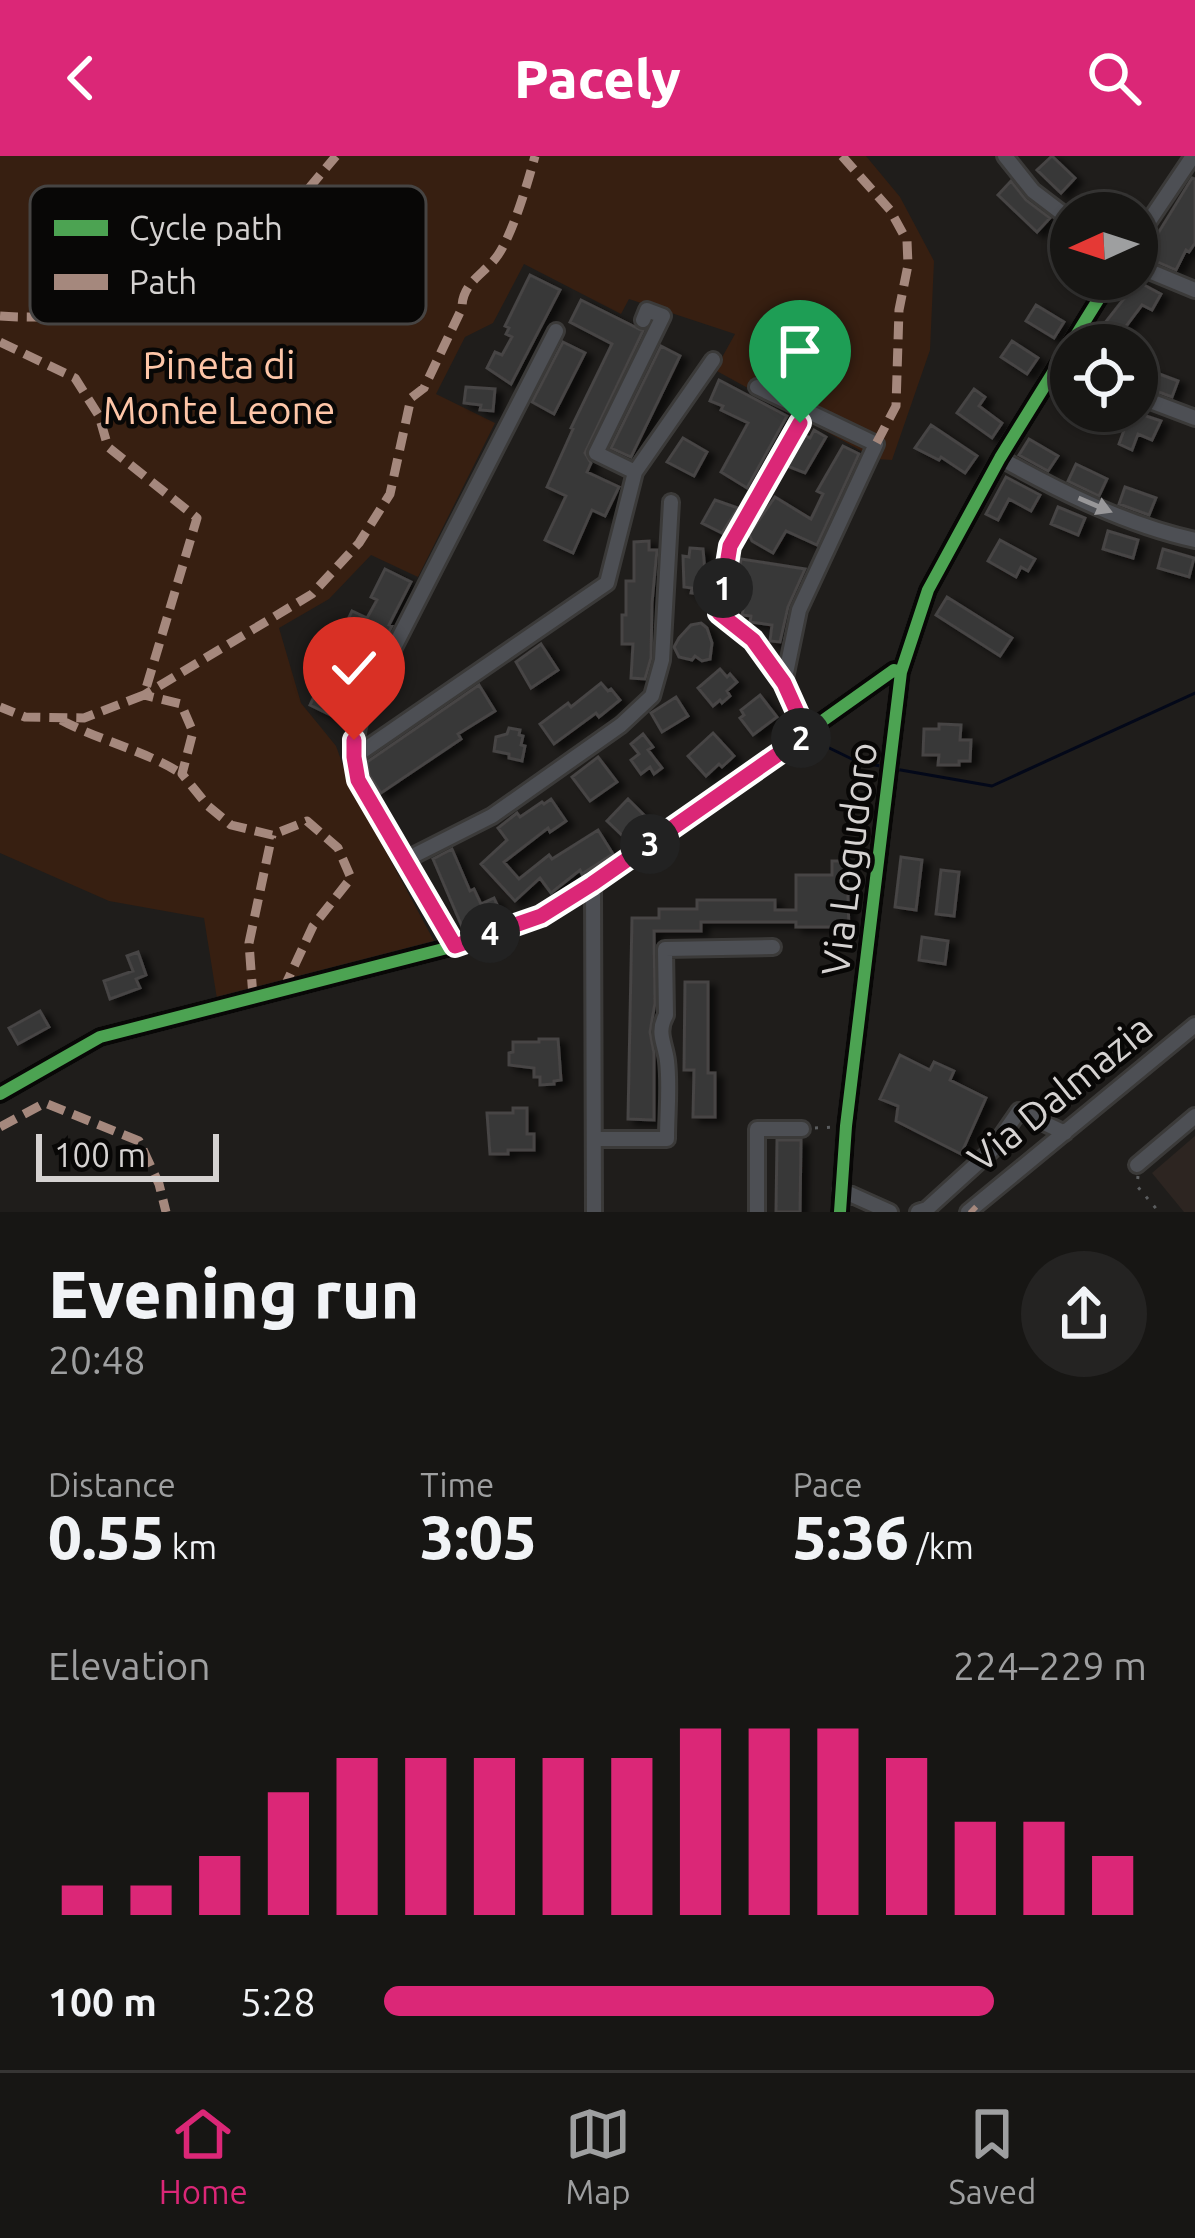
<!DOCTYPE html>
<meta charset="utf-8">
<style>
body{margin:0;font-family:Ubuntu,sans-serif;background:#242322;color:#f1f3f6;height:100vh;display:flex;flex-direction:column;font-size:45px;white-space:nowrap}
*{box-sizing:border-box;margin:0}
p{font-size:39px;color:#9e9fa0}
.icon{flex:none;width:66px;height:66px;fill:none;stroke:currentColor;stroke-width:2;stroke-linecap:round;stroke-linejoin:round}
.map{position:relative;height:1056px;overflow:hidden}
.panel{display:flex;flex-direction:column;background:#171614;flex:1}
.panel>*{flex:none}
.needle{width:78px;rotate:267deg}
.buttons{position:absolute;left:1050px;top:36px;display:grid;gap:24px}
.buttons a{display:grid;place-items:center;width:108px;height:108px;border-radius:50%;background:#171614;box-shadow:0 3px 9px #0004,0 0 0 3px #363534;font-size:60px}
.scale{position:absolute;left:36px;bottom:30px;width:183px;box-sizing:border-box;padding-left:12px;border:6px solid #d5d2d1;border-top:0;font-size:33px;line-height:42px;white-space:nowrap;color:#d5d2d1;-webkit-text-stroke:9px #080706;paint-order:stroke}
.pin{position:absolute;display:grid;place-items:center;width:102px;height:102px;color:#fff;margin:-123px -51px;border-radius:50% 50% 50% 0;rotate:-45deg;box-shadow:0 0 12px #0007}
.pin .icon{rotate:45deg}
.km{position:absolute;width:60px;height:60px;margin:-30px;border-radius:50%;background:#222;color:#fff;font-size:33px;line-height:60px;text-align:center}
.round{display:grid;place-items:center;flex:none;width:126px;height:126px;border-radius:63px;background:#242322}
.summary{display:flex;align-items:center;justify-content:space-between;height:204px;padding:0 48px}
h1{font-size:66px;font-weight:800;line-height:90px}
.figures{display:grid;grid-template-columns:repeat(3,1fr);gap:18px;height:204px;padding:12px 48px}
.figures div{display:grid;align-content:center}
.figures b{font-size:60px;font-weight:800}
.figures small{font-size:33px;font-weight:400}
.figures p{font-size:33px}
.chart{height:336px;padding:24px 48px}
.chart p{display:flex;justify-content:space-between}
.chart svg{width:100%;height:216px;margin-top:12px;stroke:#db2777;stroke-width:6}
ul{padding:0 48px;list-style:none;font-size:39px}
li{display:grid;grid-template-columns:192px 144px 1fr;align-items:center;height:90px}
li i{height:30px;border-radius:15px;background:#db2777}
header{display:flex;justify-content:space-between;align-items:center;height:156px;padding:0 48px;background:#db2777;color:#fff;font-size:54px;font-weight:800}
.menu{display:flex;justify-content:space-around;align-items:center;height:168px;border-top:3px solid #363534;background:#171614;font-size:33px;color:#9e9fa0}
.menu a{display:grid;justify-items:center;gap:6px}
.menu .selected{color:#db2777}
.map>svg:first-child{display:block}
.built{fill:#2d2521}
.green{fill:#371f11}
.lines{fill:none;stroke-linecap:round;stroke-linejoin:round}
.stream{stroke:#030819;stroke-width:3}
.building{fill:#393838;stroke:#464444;stroke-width:3;filter:url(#shadow)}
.minor-casing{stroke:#3b3a39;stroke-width:20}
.path{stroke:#5b5d5f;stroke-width:3;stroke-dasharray:3 9;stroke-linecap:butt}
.minor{stroke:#4d4f54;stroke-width:14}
.quiet{stroke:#a5887d;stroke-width:9;stroke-dasharray:18 9;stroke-linecap:butt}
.cycleway-casing{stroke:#080706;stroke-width:20}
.cycleway{stroke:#4ca352;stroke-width:12}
.oneway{fill:#989799}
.route-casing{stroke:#fff;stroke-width:24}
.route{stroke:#db2777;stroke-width:15}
.labels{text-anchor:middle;stroke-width:9;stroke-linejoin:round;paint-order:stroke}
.park-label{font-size:39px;fill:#fec6a8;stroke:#080706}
.street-label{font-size:39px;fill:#d5d2d1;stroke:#080706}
.key{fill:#080706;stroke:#464443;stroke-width:3}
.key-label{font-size:33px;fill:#d5d2d1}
</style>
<header><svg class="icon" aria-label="back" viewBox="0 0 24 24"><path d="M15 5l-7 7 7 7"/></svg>Pacely<svg class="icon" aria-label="search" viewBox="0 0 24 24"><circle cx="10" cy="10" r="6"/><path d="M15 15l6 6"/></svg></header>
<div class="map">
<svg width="1195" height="1056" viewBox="0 0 1195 1056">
<defs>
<filter id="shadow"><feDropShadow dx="7" dy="4.5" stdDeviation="3" flood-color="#0009"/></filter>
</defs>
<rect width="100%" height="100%" fill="#1f1d1b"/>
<path class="built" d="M1195,980V1056H1184L1152,1017Z"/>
<path class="green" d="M0,0H866L900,41L934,105L930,194L892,304L876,303L715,214L735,178L629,143L621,158L524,108L493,167L465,181L436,238L495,267L418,421L371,399L329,443L279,472L301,547L336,590L350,629L434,785L217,843L204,762L109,745L0,697Z"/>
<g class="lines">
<path class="stream" d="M815,585L858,606L886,611
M895,613L992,630L1195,537"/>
</g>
<path class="building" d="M1052,0L1075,22L1061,37L1037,14Z
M1192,22L1195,23V87L1189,96L1186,94L1176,114L1144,100Z
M1011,25L1026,44L1050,62L1037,76L998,39Z
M530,119L560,134L511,228L487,212L495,196L502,199L512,181L506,178L509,172L505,170Z
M1133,123L1161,138L1152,154L1142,149L1112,189H1091L1097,177L1126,140L1124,139Z
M581,144L643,175L585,297L591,307L587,316L619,331L605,360L592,354L573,397L545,384L566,340L547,331L573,273L571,272L612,188L570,166Z
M1036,149L1064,166L1054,182L1026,165Z
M1012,185L1038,202L1027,218L1001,201Z
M563,186L585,197L554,258L532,246Z
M661,190L680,200L631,301L611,292Z
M1146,213L1178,225L1172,241L1140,229Z
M719,224L787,260L747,332L721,316L748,267L721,254L723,250L710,245Z
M466,231L495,233L493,255L480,254L481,249L464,247Z
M974,233L985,241L979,250L1002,267L992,282L957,257Z
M1131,255L1161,265L1152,284L1138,278L1132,294L1119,288Z
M931,269L977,300L965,317L941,301L939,304L915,292Z
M814,274L826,281L805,317L787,310L804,279L810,282Z
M683,282L707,296L694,320L667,306Z
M1029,283L1058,300L1048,315L1019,299Z
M843,290L859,298L817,389L786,375L773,397L752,385L749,378L775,341L811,363L823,338L817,335Z
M1076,308L1107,323L1099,340L1068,325Z
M1006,321L1040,339L1031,355L1009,343L998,364L986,358Z
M1125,331L1156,342L1149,359L1119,348Z
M715,344L738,352L722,377L702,367Z
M1058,351L1085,362L1078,379L1051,368Z
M1108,375L1138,384L1133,402L1103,393Z
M1000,384L1035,403L1028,415L1021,411L1016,421L988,405Z
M649,385V394H657L652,447L651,502L645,523L631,522L633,488H622V459H626V425H634V386Z
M690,392L703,393L705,416H713L711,439L691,437L692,432L684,431L683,400L689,401Z
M1163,393L1194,402L1189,421L1158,412Z
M741,403L805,413L788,451L780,486L770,485L772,469L750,466L751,460L742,459L743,454L733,453Z
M385,413L411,426L389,469L392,470L381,492L377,491L341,564L310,549L324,519L327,521L347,476L343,474L352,455L367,462L377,444L371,441Z
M947,441L1012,482L1000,500L936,459Z
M701,467L707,472L712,487L710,503L702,505L695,500L692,504L679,501L674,491L679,482L691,469Z
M541,488L558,514L531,532L516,506Z
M720,513L727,521L730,518L737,526L727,535L730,540L722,547L720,544L713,550L698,532Z
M601,527L608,535L611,533L620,544L599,561L596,557L554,588L540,568L568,547L571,551Z
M479,529L495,555L458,578L461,583L381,637L369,619L367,606Z
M760,539L777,561L753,579L740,562L744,559L741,554Z
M676,541L688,560L662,576L651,557Z
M939,568L961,569L960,584H971L970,605H959V609H938L939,599H923L924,573H939Z
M509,572L520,574L519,579L523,580L521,589L525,590L522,605L509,602V598L494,595L496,581L507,578Z
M713,577L734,600L722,611L719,608L706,620L688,600Z
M643,578L653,591L648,594L662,612L654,618L650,611L641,618L631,604L639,598L631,588Z
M598,601L617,626L590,645L572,621Z
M551,643L566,665L550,676L548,672L504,706L519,723L549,699L552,703L598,674L613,698L582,718L580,714L551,737L540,722L515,745L481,708L507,684L498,672L517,657L520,661L542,646L544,648Z
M628,643L649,664L628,685L607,665Z
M452,693L470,735L474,733L481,748L494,742L502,760L483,768L481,764L463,773L433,703Z
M901,701L922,704L916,754L895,751Z
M832,705H847L849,776H834L833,771H796V766H701V775H654L655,847L650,876L654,897V964L628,963L632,762H659V753H697V744H775V754H796V719H832Z
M941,714L959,716L954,760L936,758Z
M922,781L948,785L945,808L919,804Z
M138,796L146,819L136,823L140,832L110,843L104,825L133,815L127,800Z
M685,826H708V917H715V961H693L694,914H684Z
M40,855L49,871L18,888L9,872Z
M539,883H558L561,924L554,925V928L540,929V921H534V912L509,909V897L513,896V886H539Z
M900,899L930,914L934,906L954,915L950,924L986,942L961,998L896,965L898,950L880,943Z
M513,952H527V978H534V994H508V998H490L487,957H513Z
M777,984H801L800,1056H776Z"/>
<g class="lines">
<defs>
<path id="minor" d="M1005,0L1033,35L1071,64
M1137,83L1193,0
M1137,110L1195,134
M757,231L876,288L799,454L784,527
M1137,240L1195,262
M805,254L730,390L719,457L753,484L784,527L807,578
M1000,302C1061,336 1127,369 1195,384
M635,316L596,297L663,160L647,154L643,164
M354,601L607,427L635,316L713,204
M405,704L492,660L621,569L652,540L662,504L671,346
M593,728L594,1056
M455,790L359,624C353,598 355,580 362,554L556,175
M0,938L100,881L455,790L541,760L593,728L894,514L901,516
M594,983H667C667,957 670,930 667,905C665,887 656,877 666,859L665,793L773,791
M1137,1009L1195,960
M841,1034L890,1056
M757,1056V973H802
M840,1056L846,970L901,516L928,434L1000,302L1111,123
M918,1056L927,1053L992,994L1019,955L1065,977
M968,1056L1195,869"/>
</defs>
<use href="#minor" class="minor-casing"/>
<path class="path" d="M815,972L836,971
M1138,1020L1137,1030L1159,1056"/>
<use href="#minor" class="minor"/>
<path class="quiet" d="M842,0L890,54L907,85L908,109L899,154L896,250L876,288
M0,160C52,164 147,157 194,134C252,106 295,48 336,0
M0,186L75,222L99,260L108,291L197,362L144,539L84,562L25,561L0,551
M61,564C100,585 144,594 182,618
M283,834L313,770L351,722L338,692L307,665L272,679L231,669L208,650L182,618L193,576L181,548L144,539L312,438L359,387L390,338L411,242L424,232L462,152C462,126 485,118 498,99C513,77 528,26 535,0
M253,841L249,787L272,679
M0,971L45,947L139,985L159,1028L166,1056
M971,1052L975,1056"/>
<defs>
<path id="cycleway" d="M0,938L100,881L455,790L541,760L593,728L894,514L901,516
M840,1056L846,970L901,516L928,434L1000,302L1111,123"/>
</defs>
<use href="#cycleway" class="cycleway-casing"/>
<use href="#cycleway" class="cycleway"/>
</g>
<defs><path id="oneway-solid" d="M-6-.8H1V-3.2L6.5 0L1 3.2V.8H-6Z" transform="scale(3)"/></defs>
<use class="oneway" href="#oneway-solid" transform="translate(1095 349) rotate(23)"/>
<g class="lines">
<defs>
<path id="route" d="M354,584V601L358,624L455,790L541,760L592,728L807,578L784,527L753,484L719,457L730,390L800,267"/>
</defs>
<use href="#route" class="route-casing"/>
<use href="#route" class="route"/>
</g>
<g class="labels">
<g class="park-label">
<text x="219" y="223">Pineta di<tspan x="219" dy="45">Monte Leone</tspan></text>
</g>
<g class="street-label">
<text transform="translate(849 703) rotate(-83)" y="14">Via Logudoro</text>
<text transform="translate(1060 937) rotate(-39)" y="14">Via Dalmazia</text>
</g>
</g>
<rect x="30" y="30" width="396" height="138" rx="18" class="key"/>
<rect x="54" y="64" width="54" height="16" fill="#4ca352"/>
<rect x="54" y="118" width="54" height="16" fill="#a5887d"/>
<g class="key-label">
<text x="129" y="84">Cycle path</text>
<text x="129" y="138">Path</text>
</g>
</svg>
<div class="buttons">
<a><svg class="needle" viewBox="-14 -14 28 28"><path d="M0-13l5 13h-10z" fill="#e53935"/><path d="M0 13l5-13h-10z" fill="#9e9fa0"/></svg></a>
<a><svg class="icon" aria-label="locate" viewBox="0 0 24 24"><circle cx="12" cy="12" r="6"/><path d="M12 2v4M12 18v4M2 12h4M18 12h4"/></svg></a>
</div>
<div class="scale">100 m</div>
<div class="pin" style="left:800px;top:267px;background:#1e9e55"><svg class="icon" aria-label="arrive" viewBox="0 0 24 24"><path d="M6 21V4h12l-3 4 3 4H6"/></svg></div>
<div class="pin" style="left:354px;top:584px;background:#d93025"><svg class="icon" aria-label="check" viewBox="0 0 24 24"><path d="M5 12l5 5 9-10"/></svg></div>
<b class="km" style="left:723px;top:432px">1</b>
<b class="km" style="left:801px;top:582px">2</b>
<b class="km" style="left:650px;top:688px">3</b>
<b class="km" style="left:490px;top:777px">4</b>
</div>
<section class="panel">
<div class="summary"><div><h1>Evening run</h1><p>20:48</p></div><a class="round"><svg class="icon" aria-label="share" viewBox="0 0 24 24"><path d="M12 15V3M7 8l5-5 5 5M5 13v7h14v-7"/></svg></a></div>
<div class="figures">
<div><p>Distance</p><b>0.55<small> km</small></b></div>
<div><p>Time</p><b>3:05</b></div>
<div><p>Pace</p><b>5:36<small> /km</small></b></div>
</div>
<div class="chart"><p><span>Elevation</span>224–229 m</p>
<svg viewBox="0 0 160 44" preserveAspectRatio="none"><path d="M5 44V38M15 44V38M25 44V32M35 44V19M45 44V12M55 44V12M65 44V12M75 44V12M85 44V12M95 44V6M105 44V6M115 44V6M125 44V12M135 44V25M145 44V25M155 44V32"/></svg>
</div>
<ul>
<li><b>100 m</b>5:28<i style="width:80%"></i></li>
</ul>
</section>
<nav class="menu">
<a class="selected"><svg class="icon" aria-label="home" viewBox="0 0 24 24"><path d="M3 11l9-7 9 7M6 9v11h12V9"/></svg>Home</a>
<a><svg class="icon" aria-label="map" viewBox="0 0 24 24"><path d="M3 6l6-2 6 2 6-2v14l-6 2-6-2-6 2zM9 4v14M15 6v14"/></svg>Map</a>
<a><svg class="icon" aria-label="saved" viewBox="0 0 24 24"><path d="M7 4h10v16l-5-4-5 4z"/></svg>Saved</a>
</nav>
